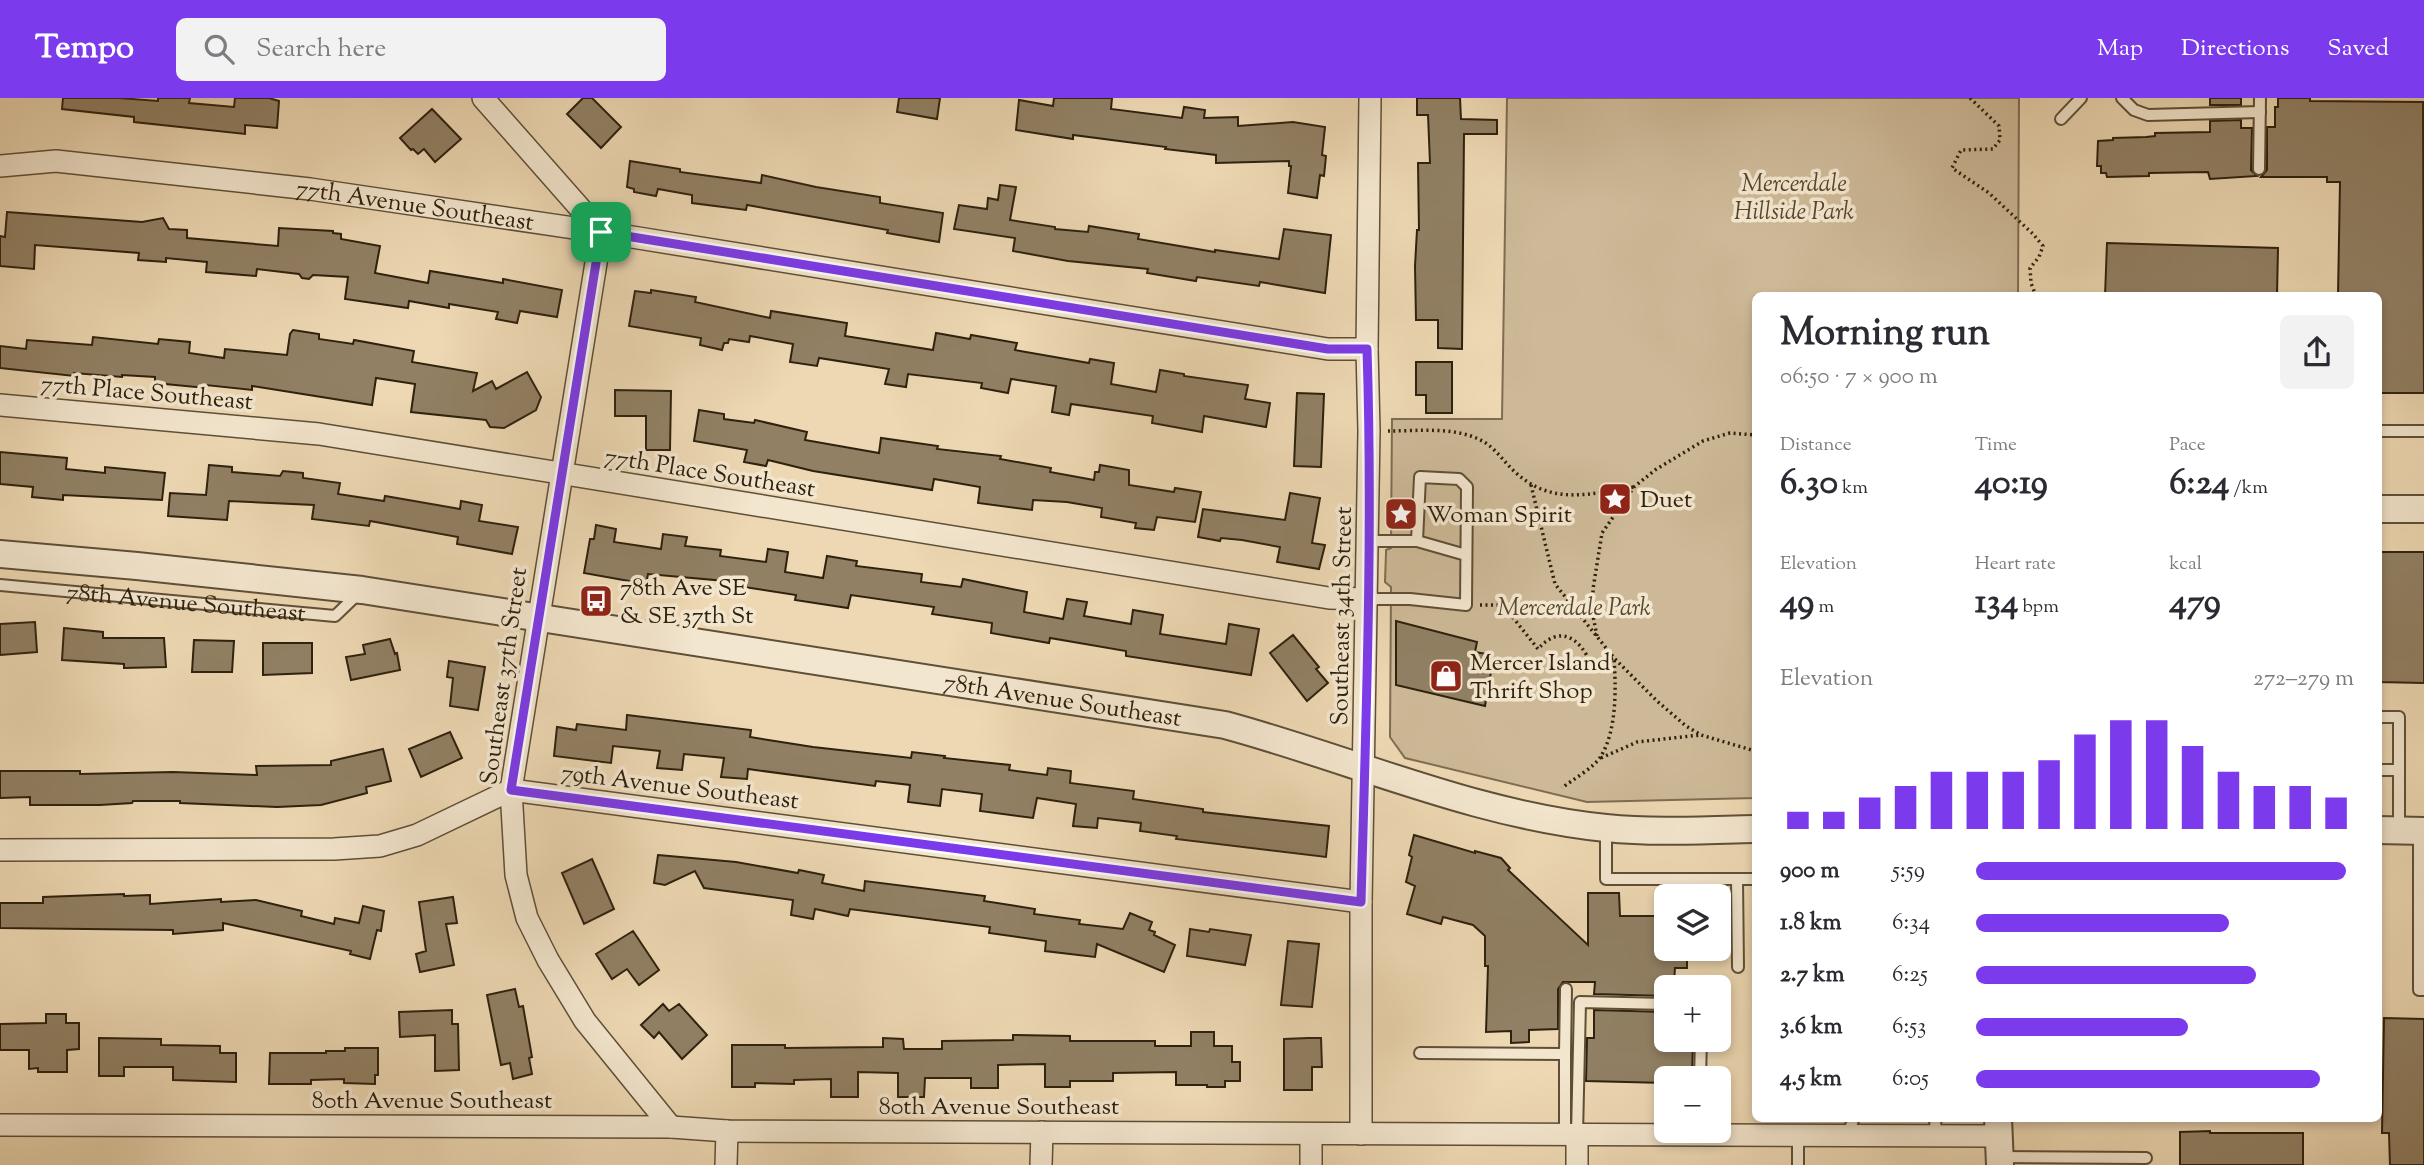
<!DOCTYPE html>
<meta charset="utf-8">
<style>
body{margin:0;font-family:"Sorts Mill Goudy",serif;background:#f2f2f3;color:#2b2b33;height:100vh;display:flex;flex-direction:column;font-size:26px;white-space:nowrap}
*{box-sizing:border-box;margin:0}
p{font-size:23px;color:#7c7c81}
.icon{flex:none;width:38px;height:38px;fill:none;stroke:currentColor;stroke-width:2;stroke-linecap:round;stroke-linejoin:round}
.map{position:relative;flex:1;overflow:hidden}
.drawer{position:absolute;left:1752px;top:194px;width:630px;height:830px;display:flex;flex-direction:column;background:#fff;border-radius:10px;box-shadow:0 4px 10px #0003}
.drawer>*{flex:none}
.controls{position:absolute;left:1654px;top:786px;display:grid;gap:14px}
.controls a{display:grid;place-items:center;width:77px;height:77px;border-radius:10px;background:#fff;box-shadow:0 4px 10px #0003;font-size:35px}
.pin{position:absolute;display:grid;place-items:center;width:60px;height:60px;color:#fff;margin:-30px;border-radius:14px;box-shadow:0 4px 10px #0006}
.round{display:grid;place-items:center;flex:none;width:74px;height:74px;border-radius:10px;background:#f2f2f3}
.headline{display:flex;align-items:center;justify-content:space-between;height:119px;padding:0 28px}
h1{font-size:38px;font-weight:700;line-height:52px}
.stats{display:grid;grid-template-columns:repeat(3,1fr);gap:10px;height:119px;padding:7px 28px}
.stats div{display:grid;align-content:center}
.stats b{font-size:35px;font-weight:700}
.stats small{font-size:19px;font-weight:400}
.stats p{font-size:19px}
.chart{height:196px;padding:14px 28px}
.chart p{display:flex;justify-content:space-between}
.chart svg{width:100%;height:126px;margin-top:7px;stroke:#7c3aed;stroke-width:6}
ul{padding:0 28px;list-style:none;font-size:23px}
li{display:grid;grid-template-columns:112px 84px 1fr;align-items:center;height:52px}
li i{height:18px;border-radius:9px;background:#7c3aed}
header{display:flex;align-items:center;gap:42px;box-sizing:border-box;height:98px;padding:0 35px;background:#7c3aed;color:#fff}
header strong{font-size:33px}
nav{display:flex;gap:38px;margin-inline-start:auto;font-size:24px}
.search{width:490px;height:63px;background:#f2f2f3;display:flex;align-items:center;gap:18px;box-sizing:border-box;padding:0 24px;border-radius:10px;color:#7c7c81;font-size:26px}
.map>svg:first-child{display:block}
.green{fill:#cdb997;stroke:#7e6d52;stroke-width:2}
.building{fill:#918064;stroke:#2e210e;stroke-width:2}
.lines{fill:none;stroke-linecap:round;stroke-linejoin:round}
.service-casing{stroke:#5e4f37;stroke-width:14}
.minor-casing{stroke:#5e4f37;stroke-width:24}
.tertiary-casing{stroke:#5e4f37;stroke-width:30}
.path{stroke:#2e210e;stroke-width:3.5;stroke-dasharray:2 3.5;stroke-linecap:butt}
.service{stroke:#f3e6ce;stroke-width:10}
.minor{stroke:#f3e6ce;stroke-width:21}
.tertiary{stroke:#f3e6ce;stroke-width:26}
.route-casing{stroke:#fff;stroke-width:14}
.route{stroke:#7c3aed;stroke-width:9}
.labels{text-anchor:middle;stroke-width:7;stroke-linejoin:round;paint-order:stroke}
.park-label{font-size:24px;font-style:italic;fill:#564730;stroke:#f3e6ce}
.street-label{font-size:24px;fill:#2e210e;stroke:#f3e6ce}
.poi-label{font-size:24px;fill:#2e210e;stroke:#f3e6ce;text-anchor:start}
</style>
<header>
<strong>Tempo</strong>
<div class="search"><svg class="icon" aria-label="search" viewBox="0 0 24 24"><circle cx="10" cy="10" r="6"/><path d="M15 15l6 6"/></svg>Search here</div>
<nav><a>Map</a><a>Directions</a><a>Saved</a></nav>
</header>
<div class="map">
<svg width="2424" height="1067" viewBox="0 0 2424 1067">
<rect width="100%" height="100%" fill="#edd8b3"/>
<filter id="stains"><feTurbulence type="fractalNoise" baseFrequency=".00286" numOctaves="4"/><feColorMatrix values="0 0 0 0 .2 0 0 0 0 .09 0 0 0 0 .02 0 0 0 .5 -.17"/></filter>
<radialGradient id="worn" r=".72"><stop offset=".6" stop-color="#630" stop-opacity="0"/><stop offset="1" stop-color="#630" stop-opacity=".3"/></radialGradient>
<path class="green" d="M1507,0H2019L2018,198H1755V700L1587,704L1405,660L1390,639L1391,489L1385,484L1386,455V452L1391,450L1392,321H1502Z"/>
<path class="building" d="M63,0H119L158,3V0H190L189,5L234,9L235,0H269L279,3L277,30L245,27V36L134,24V19L62,11Z
M583,0H592L621,29L601,50L567,16Z
M899,0H940L937,21L897,14Z
M1054,0H1112L1111,11L1182,20L1184,9L1205,12L1204,20L1238,19V28L1293,24L1325,29L1322,57L1326,58L1324,78L1320,77L1317,100L1288,95L1291,68H1289V63L1216,65V57L1165,51L1166,49L1073,37V41L1016,32L1019,2L1053,8Z
M1417,0H1460L1461,21L1497,22V36H1464L1462,251L1438,250V222H1416L1415,168L1417,132H1419L1418,65H1430L1428,17H1417Z
M2210,0H2241V7H2210Z
M2278,0H2310V3L2423,4L2424,295H2378V198H2338L2340,84H2327V79H2261L2267,72V29H2275V9H2278Z
M432,11L461,41L435,64L424,51L418,56L413,51L411,52L400,40Z
M2241,22V30H2252L2251,72L2257,78L2210,81L2208,74L2149,75V78L2107,79L2106,75H2101V68H2097L2098,43L2113,42V40L2146,39L2155,38V35L2210,34V23Z
M630,63L680,71V74L761,85L762,77L816,89L880,99V105L943,115L939,144L887,135L888,132L747,107L746,112L692,105V97L658,91L656,98L634,94V91L627,89Z
M1000,87L1016,89L1010,122L1055,129V131L1088,134L1089,128L1139,136L1138,141L1215,154V152L1279,161L1284,131L1331,137L1325,195L1260,184L1259,188L1197,179L1196,183L1147,175L1148,171L1068,163L1013,153L1015,140L954,131L959,107L987,111L988,100L998,102Z
M7,114L142,124L163,120L169,131L187,132V140L278,148L279,130L333,133V135L341,136V141L380,148L375,175L428,185L430,173L503,185V181L562,192L557,219L520,213L517,225L496,221L498,214L449,206V210L409,203L408,210L345,201L348,179L313,177L309,181L302,180L299,176L257,171L256,178L206,174L207,164L166,160V164L138,162L139,155L35,147L34,171L0,168V138L5,139Z
M2107,145L2278,150L2277,198H2105Z
M651,192L696,199L695,204L770,220L771,213L847,225L845,238L933,252L936,235L970,241L971,237L1017,245L1015,252L1089,265L1090,261L1114,265L1111,286L1156,294L1160,272L1184,276V278L1248,287L1245,301L1270,305L1266,329L1204,318L1202,334L1152,325L1153,318L1071,306L1069,317L1052,314L1056,288L1011,281L1008,295L981,290L982,285L908,276L906,289L885,286L889,271L819,260L817,268L790,264L793,246L750,238L749,244L729,241L728,245H724L722,252L700,247L701,240L629,228L635,193L651,195Z
M293,232L319,236V241L353,246L354,242L414,253L412,264L477,275L473,293L492,283L496,291L527,274L541,299L536,312L504,330L490,329L486,322L411,314L415,286L376,280L372,307L252,288V292L206,287V290L155,285V279L122,277V279L74,275V278L0,270V248L26,251L27,242L92,247L93,239L158,246L159,241L190,244L189,255L224,260L225,251L287,257L290,236Z
M1416,264H1452V315H1426V297H1416Z
M615,292L671,293L670,352H646V318H615Z
M1297,295L1324,296L1321,369L1294,368Z
M699,312L724,316V321L754,325L755,322L807,334L805,342L879,355L881,340L938,348L937,351L1001,358L1000,361L1051,370L1050,374L1094,382L1095,374H1099L1100,367L1129,372V387L1174,394L1175,390L1201,394L1195,424L1157,419L1154,432L1135,430L1136,425L1101,419L1102,410L1067,404L1033,402L1032,412L978,405L980,389L934,381L932,392L813,373L768,362L766,368L744,364L747,352L694,343Z
M0,354L67,360L66,371L105,375V369L165,375L162,402L63,397V402L32,399L33,389L0,386Z
M209,367L232,369V374L280,378L283,373L303,375V380L340,385L338,396L384,403L385,398L460,411L461,403L482,407L479,423L518,429L512,456L457,446L458,439L370,423L369,428L312,421L314,407L229,403L227,422L168,418L170,395L206,397Z
M1290,395L1320,400L1312,445L1325,447L1319,471L1277,464L1280,449L1242,442L1221,440L1220,443L1198,439L1203,411L1285,422Z
M596,427L616,431L614,444L661,451L663,436L687,439L685,448L721,452L720,458L766,464L768,451L788,454L785,474L823,480L827,458L857,463L856,468L922,476L921,484L961,489L963,481L1027,494L1024,514L1063,521L1067,501L1087,504L1084,518L1131,526L1133,512L1163,517L1160,536L1226,546L1229,526L1259,531L1251,577L1126,558V553L1050,540L1049,545L991,535L992,525L932,516L934,509L851,497L848,510L795,502L796,497L724,486L725,483L648,476L646,486L584,475L590,441H594Z
M2378,454H2424V585L2378,584Z
M1396,523L1477,544L1475,554L1487,556V574H1491L1485,608L1396,587Z
M35,524L37,554L0,557V526Z
M64,530L103,534V540H164L166,569L124,570V566L62,562Z
M1293,537L1319,569L1316,571L1328,585L1307,603L1270,555Z
M390,541L395,556L397,555L400,572L351,582L346,559L365,556L363,547Z
M194,542L234,543L232,574H192Z
M263,545H312V575L263,577Z
M449,563L485,569L478,612L450,608L453,580L447,579Z
M627,617L751,632L750,639L813,649L911,660L912,654L945,658L944,660L1010,667L1009,672L1047,677L1048,670L1071,673L1070,685L1134,693L1133,701L1203,711V714L1329,728L1326,759L1176,741L1177,738L1140,733L1141,725L1098,720L1097,730L1073,728L1076,706L1037,700L1033,720L980,713L982,696L942,691L940,708L908,704L910,687L876,683L875,688L748,671L747,681L721,679L724,660L684,656L682,672L657,670L660,653L613,648L611,665L554,658L557,629L576,632L577,626L626,632Z
M450,634L462,660L421,679L409,651Z
M383,651L391,683L366,689L367,695L321,707L277,709L180,705V703H133L132,705L100,707H30V699L0,700V673H80V676L173,674L257,677L256,668L331,667V663Z
M1414,737L1475,755V753L1501,760L1510,770L1508,772L1588,847V795H1619L1620,818H1666V850H1687V870H1675L1674,884H1666V898L1594,896L1595,884H1563L1558,891V931L1529,932V944L1511,945V933L1486,934L1488,868H1485V838L1473,827L1443,819L1441,826L1407,816L1415,788L1406,784L1412,759L1409,757Z
M658,757L736,764L798,775L799,772L824,777L822,785L864,793L865,783L985,798L984,803L1035,811L1034,816L1080,822L1079,826L1123,831L1130,815L1152,824L1149,832L1155,834L1154,837L1175,847L1164,874L1097,846L1095,859L1045,853L1046,843L989,835L990,829L850,811L848,818L815,811L813,821L791,817L793,802L704,790L695,773L665,787L654,785Z
M592,761L614,811L584,826L562,775Z
M124,796V798L150,797V806L221,801V804L256,802L302,813L301,818L334,826L335,820L359,825L363,808L384,813L381,833L377,832L370,861L350,856L351,853L223,825V832L173,836V832L0,830V805H43V799Z
M453,799L457,825L446,826L454,867L420,874L416,856L426,853L419,804Z
M1190,831L1209,834L1210,831L1251,837L1245,867L1187,858Z
M633,833L659,872L639,887L627,871L612,881L596,856Z
M1288,843L1319,846L1312,909L1281,907Z
M515,891L519,909L523,908L532,959L529,960L532,976L513,981L510,965L501,967L487,897Z
M663,906L669,913L679,906L707,937L682,961L659,934L654,940L641,927Z
M452,912V926H458L459,972L435,973V937L400,939L399,914Z
M1594,912L1666,914V942H1693L1692,980H1666V985L1586,983L1587,940H1594Z
M46,916H66V925H79V951L67,952V974H38V970L29,971V952H0V926L46,925Z
M2384,920L2424,921V1067H2390L2389,1035H2382Z
M1191,934H1214V948H1232V964H1240V983H1225V989H1207V987H1176V974L1113,975V983H1070V989H1045V966L998,967V990H971V980H925L924,999H898V975L858,974V999H831V981L794,982V986L755,985V989H732V947H785V950L883,949V940L903,941L904,951H942V943L1013,942V937L1070,938V943H1155V948H1191Z
M99,940L161,941V947L220,948V955H236V984L173,982V969H124V978H99Z
M1308,940H1321L1322,969H1312V992H1284V941Z
M345,950H378V977H375V986L344,985V981L311,982V986H269L270,955H326V953H345Z
M2210,1033V1035H2303V1067H2180V1034Z"/>
<g class="lines">
<defs>
<g id="service">
<path d="M2122,0L2134,12L2148,17L2260,14"/>
<path d="M2061,21L2081,0"/>
<path d="M2259,71L2260,0"/>
<path d="M2378,333H2424"/>
<path d="M1368,443H1417"/>
<path id="s1" d="M0,487L335,518L360,494"/>
<path d="M1368,501H1410L1466,507L1467,389L1459,381L1420,379L1417,443L1466,457"/>
<path d="M2378,619H2399V733"/>
<path d="M2378,672H2399"/>
<path d="M1606,730V781H1755"/>
<path d="M2419,733V892H2424"/>
<path d="M1737,781L1738,869"/>
<path d="M1420,955L1565,956V1038"/>
<path d="M1565,956L1566,891"/>
<path d="M1700,980L1701,942"/>
<path d="M1935,1020L1936,1038"/>
<path d="M1577,1037L1580,904L1666,906"/>
<path d="M1847,1038L1854,1020"/>
<path d="M1999,1059L2146,1060"/>
<path d="M1798,1067V1037"/>
</g>
<g id="minor">
<path d="M483,0L601,134L511,692L516,777L527,820L548,862L585,923L671,1029"/>
<path id="s2" d="M0,68L56,63L310,91L601,134L1328,251H1367"/>
<path d="M0,307L319,336L1329,500L1368,501"/>
<path d="M0,752L334,751L380,748L417,737L511,692L1361,804"/>
<path d="M0,1027L671,1029L727,1033L1998,1038"/>
<path d="M1361,1036V804L1369,333L1367,251L1370,0"/>
<path d="M726,1067L727,1033"/>
<path d="M1041,1067L1042,1034"/>
<path d="M1311,1067V1036"/>
<path d="M1577,1067V1037"/>
</g>
<g id="tertiary">
<path d="M2378,411H2424"/>
<path id="s3" d="M0,456L137,468L362,492L1225,627C1351,661 1475,717 1606,730C1655,735 1706,732 1755,731"/>
<path d="M2378,732L2424,733"/>
<path d="M1998,1020L2000,1067"/>
</g>
</defs>
<use href="#service" class="service-casing"/>
<use href="#minor" class="minor-casing"/>
<use href="#tertiary" class="tertiary-casing"/>
<path class="path" d="M1970,0L1999,28L2000,42L1993,51L1961,52L1952,70L1989,95L2033,136L2043,148L2039,159L2030,170L2031,185L2036,198
M1388,333C1418,333 1457,328 1484,344C1496,351 1505,365 1515,374C1552,408 1589,396 1634,389
M1531,387L1555,486L1614,560L1657,603L1686,628L1701,637L1755,653
M1480,507H1503L1538,551C1560,526 1580,540 1591,566L1614,560C1616,589 1617,632 1601,658C1595,669 1572,682 1562,690
M1597,538L1593,518V491L1602,435L1634,389L1655,372L1703,343L1730,335L1755,337
M1601,660L1637,644L1700,637"/>
<use href="#service" class="service"/>
<use href="#minor" class="minor"/>
<use href="#tertiary" class="tertiary"/>
</g>
<g class="lines">
<defs>
<path id="route" d="M601,134L1328,251H1367C1373,435 1366,620 1361,804L511,692Z"/>
</defs>
<use href="#route" class="route-casing"/>
<use href="#route" class="route"/>
</g>
<defs>
<symbol id="sight-square" viewBox="-11 -11 22 22"><rect x="-9" y="-9" width="18" height="18" rx="4" fill="#8f2418" stroke="#f3e6ce"/><path d="M0-6L1.8-2.2L6-1.7L2.9 1.2L3.7 5.4L0 3.3L-3.7 5.4L-2.9 1.2L-6-1.7L-1.8-2.2Z" fill="#fff"/></symbol>
<symbol id="bus-square" viewBox="-11 -11 22 22"><rect x="-9" y="-9" width="18" height="18" rx="4" fill="#8f2418" stroke="#f3e6ce"/><path d="M-5-6H5V4H4V6H2V4H-2V6H-4V4H-5ZM-3.5-4V0h7V-4ZM-3.5 1.2v1.5H-2V1.2ZM2 1.2v1.5H3.5V1.2Z" fill="#fff"/></symbol>
<symbol id="shop-square" viewBox="-11 -11 22 22"><rect x="-9" y="-9" width="18" height="18" rx="4" fill="#8f2418" stroke="#f3e6ce"/><path d="M-5-2.5h2.3a2.7 3.5 0 0 1 5.4 0H5L5.5 6h-11ZM-1.5-2.5h3a1.5 2.3 0 0 0-3 0Z" fill="#fff"/></symbol>
</defs>
<g fill-rule="evenodd">
<use href="#sight-square" x="1596" y="382" width="38" height="38"/>
<use href="#sight-square" x="1382" y="397" width="38" height="38"/>
<use href="#bus-square" x="577" y="484" width="38" height="38"/>
<use href="#shop-square" x="1427" y="559" width="38" height="38"/>
</g>
<g class="labels">
<g class="park-label">
<text x="1794" y="93">Mercerdale<tspan x="1794" dy="28">Hillside Park</tspan></text>
<text x="1574" y="517">Mercerdale Park</text>
</g>
<g class="street-label">
<text dy="8" stroke="none"><textPath href="#s2" startOffset="418">77th Avenue Southeast</textPath></text>
<text transform="translate(147 294) rotate(5)" y="8">77th Place Southeast</text>
<text transform="translate(710 374) rotate(9)" y="8">77th Place Southeast</text>
<text dy="8" stroke="none"><textPath href="#s1" startOffset="187">78th Avenue Southeast</textPath></text>
<text transform="translate(1341 518) rotate(-89)" y="8">Southeast 34th Street</text>
<text transform="translate(503 578) rotate(-82)" y="8">Southeast 37th Street</text>
<text dy="8" stroke="none"><textPath href="#s3" startOffset="1073">78th Avenue Southeast</textPath></text>
<text transform="translate(680 688) rotate(7)" y="8">79th Avenue Southeast</text>
<text x="432" y="1010">80th Avenue Southeast</text>
<text x="999" y="1016">80th Avenue Southeast</text>
</g>
<g class="poi-label">
<text x="1640" y="409">Duet</text>
<text x="1426" y="424">Woman Spirit</text>
<text x="620" y="497">78th Ave SE<tspan x="620" dy="28">&amp; SE 37th St</tspan></text>
<text x="1470" y="572">Mercer Island<tspan x="1470" dy="28">Thrift Shop</tspan></text>
</g>
</g>
<rect width="100%" height="100%" filter="url(#stains)"/>
<rect width="100%" height="100%" fill="url(#worn)"/>
</svg>
<div class="controls">
<a><svg class="icon" aria-label="layers" viewBox="0 0 24 24"><path d="M12 4l9 5-9 5-9-5zM3 14l9 5 9-5"/></svg></a>
<a>+</a>
<a>−</a>
</div>
<div class="pin" style="left:601px;top:134px;background:#1e9e55"><svg class="icon" aria-label="arrive" viewBox="0 0 24 24"><path d="M6 21V4h12l-3 4 3 4H6"/></svg></div>
<section class="drawer">
<div class="headline"><div><h1>Morning run</h1><p>06:50 · 7 × 900 m</p></div><a class="round"><svg class="icon" aria-label="share" viewBox="0 0 24 24"><path d="M12 15V3M7 8l5-5 5 5M5 13v7h14v-7"/></svg></a></div>
<div class="stats">
<div><p>Distance</p><b>6.30<small> km</small></b></div>
<div><p>Time</p><b>40:19</b></div>
<div><p>Pace</p><b>6:24<small> /km</small></b></div>
</div>
<div class="stats">
<div><p>Elevation</p><b>49<small> m</small></b></div>
<div><p>Heart rate</p><b>134<small> bpm</small></b></div>
<div><p>kcal</p><b>479</b></div>
</div>
<div class="chart"><p><span>Elevation</span>272–279 m</p>
<svg viewBox="0 0 160 44" preserveAspectRatio="none"><path d="M5 44V38M15 44V38M25 44V33M35 44V29M45 44V24M55 44V24M65 44V24M75 44V20M85 44V11M95 44V6M105 44V6M115 44V15M125 44V24M135 44V29M145 44V29M155 44V33"/></svg>
</div>
<ul>
<li><b>900 m</b>5:59<i style="width:98%"></i></li>
<li><b>1.8 km</b>6:34<i style="width:67%"></i></li>
<li><b>2.7 km</b>6:25<i style="width:74%"></i></li>
<li><b>3.6 km</b>6:53<i style="width:56%"></i></li>
<li><b>4.5 km</b>6:05<i style="width:91%"></i></li>
</ul>
</section>
</div>
